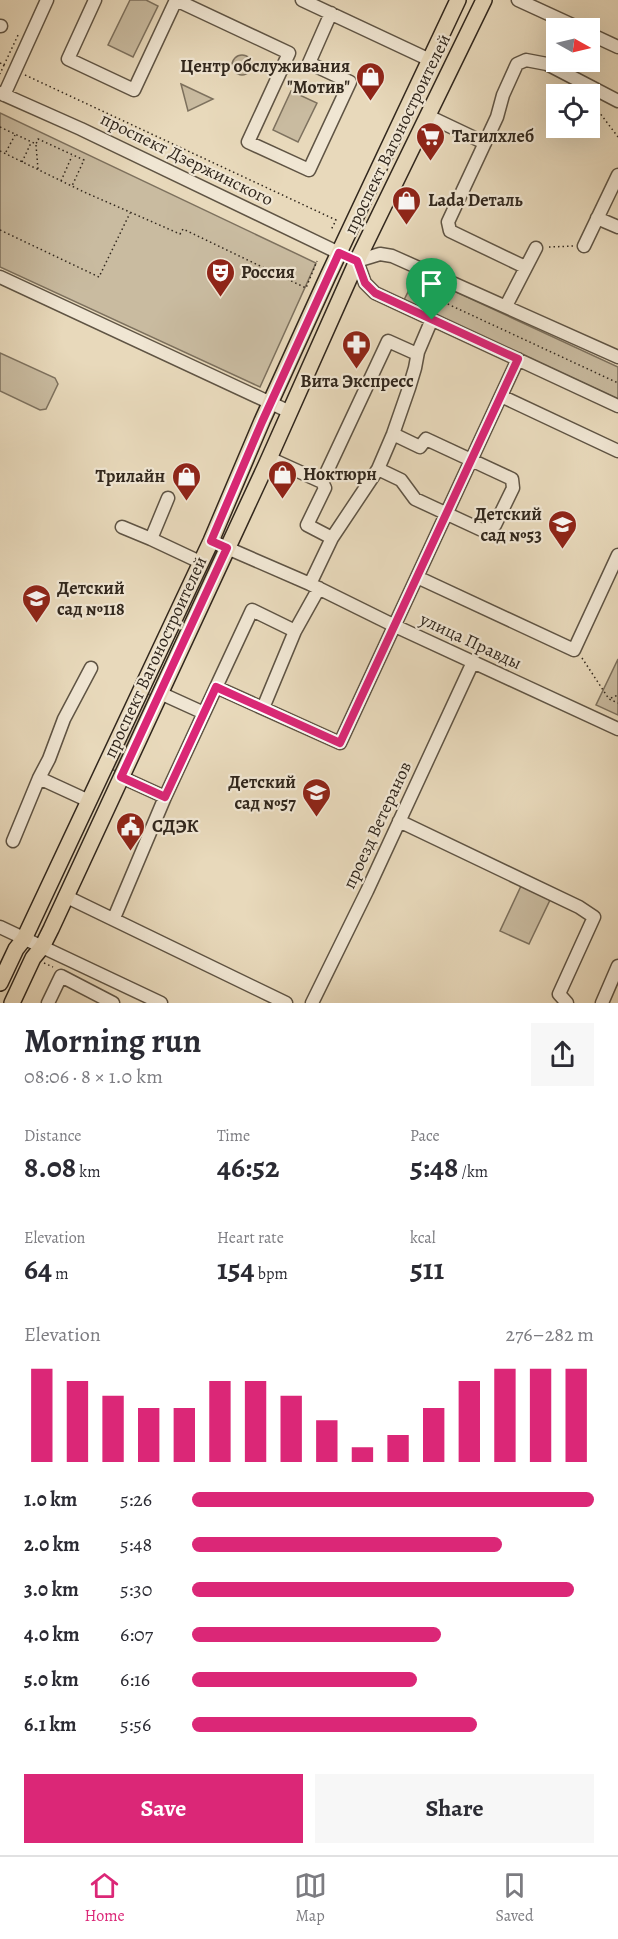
<!DOCTYPE html>
<meta charset="utf-8">
<style>
body{margin:0;font-family:Alegreya,serif;background:#f7f7f7;color:#2b2b33;height:100vh;display:flex;flex-direction:column;font-size:22px;white-space:nowrap}
*{box-sizing:border-box;margin:0}
p{font-size:20px;color:#7c7c81}
.icon{flex:none;width:33px;height:33px;fill:none;stroke:currentColor;stroke-width:2;stroke-linecap:round;stroke-linejoin:round}
.map{position:relative;height:1003px;overflow:hidden}
.drawer{display:flex;flex-direction:column;background:#fff;flex:1}
.drawer>*{flex:none}
.needle{width:39px;rotate:98deg}
.controls{position:absolute;left:546px;top:18px;display:grid;gap:12px}
.controls a{display:grid;place-items:center;width:54px;height:54px;border-radius:0px;background:#fff;box-shadow:0 6px 24px #0002;font-size:30px}
.pin{position:absolute;display:grid;place-items:center;width:51px;height:51px;color:#fff;margin:-62px -26px;border-radius:50% 50% 50% 0;rotate:-45deg;box-shadow:0 0 6px #0007}
.pin .icon{rotate:45deg}
.round{display:grid;place-items:center;flex:none;width:63px;height:63px;border-radius:0px;background:#f7f7f7}
.overview{display:flex;align-items:center;justify-content:space-between;height:102px;padding:0 24px}
h1{font-size:33px;font-weight:600;line-height:45px}
.stats{display:grid;grid-template-columns:repeat(3,1fr);gap:9px;height:102px;padding:6px 24px}
.stats div{display:grid;align-content:center}
.stats b{font-size:30px;font-weight:600}
.stats small{font-size:16px;font-weight:400}
.stats p{font-size:16px}
.chart{height:168px;padding:12px 24px}
.chart p{display:flex;justify-content:space-between}
.chart svg{width:100%;height:108px;margin-top:6px;stroke:#db2777;stroke-width:6}
.action{display:flex;gap:12px;margin-top:auto;padding:12px 24px}
.action a{flex:1;height:69px;border-radius:0px;background:#db2777;color:#fff;font-size:24px;font-weight:600;line-height:69px;text-align:center}
.action a+a{background:#f7f7f7;color:#2b2b33}
ul{padding:0 24px;list-style:none;font-size:20px}
li{display:grid;grid-template-columns:96px 72px 1fr;align-items:center;height:45px}
li i{height:15px;border-radius:8px;background:#db2777}
.menu{display:flex;justify-content:space-around;align-items:center;height:84px;border-top:2px solid #e1e1e2;background:#fff;font-size:16px;color:#7c7c81}
.menu a{display:grid;justify-items:center;gap:3px}
.menu .current{color:#db2777}
.map>svg:first-child{display:block}
.green{fill:#c9bba0;stroke:#7d715e;stroke-width:1.5}
.lines{fill:none;stroke-linecap:round;stroke-linejoin:round}
.minor-casing{stroke:#5f5444;stroke-width:15}
.major-casing{stroke:#31271d;stroke-width:18}
.path{stroke:#31271d;stroke-width:1.5;stroke-dasharray:1.5 3;stroke-linecap:butt}
.minor{stroke:#f0e6d3;stroke-width:12}
.major{stroke:#e8d9bb;stroke-width:15}
.route-casing{stroke:#fff;stroke-width:12}
.route{stroke:#db2777;stroke-width:8}
.labels{text-anchor:middle;stroke-width:4.5;stroke-linejoin:round;paint-order:stroke}
.poi-label{font-size:18px;font-weight:bold;fill:#31271d;stroke:#f0e6d3;text-anchor:start}
.street-label{font-size:18px;fill:#31271d;stroke:#f0e6d3}
</style>
<div class="map">
<svg width="618" height="1003" viewBox="0 0 618 1003">
<rect width="100%" height="100%" fill="#e8d9bb"/>
<filter id="stains"><feTurbulence type="fractalNoise" baseFrequency=".00333" numOctaves="4"/><feColorMatrix values="0 0 0 0 .2 0 0 0 0 .09 0 0 0 0 .02 0 0 0 .5 -.17"/></filter>
<radialGradient id="worn" r=".72"><stop offset=".6" stop-color="#630" stop-opacity="0"/><stop offset="1" stop-color="#630" stop-opacity=".3"/></radialGradient>
<path class="green" d="M130,0H146L158,6L133,57L108,45Z
M232 65a10 10 0 1 1 20 0a10 10 0 1 1-20 0Z
M181,84L213,99L188,111Z
M291,91L317,103L298,142L273,130Z
M0,113L316,263L260,387L0,267Z
M417,274L618,367V399L404,300Z
M0,353L55,378L58,384L46,409L40,410L0,391Z
M618,659V715L596,705Z
M146,693L153,696L118,772L111,769Z
M521,886L550,900L529,944L500,931Z"/>
<g class="lines">
<defs>
<path id="minor" d="M95,0L68,59L134,90L176,0
M176,0L289,53L248,142L309,170L350,82L309,63L331,13
M302,0L430,60
M518,0L579,28
M0,26H1
M590,34L618,47
M547,64L618,101
M0,93L81,129L339,253
M4,95L47,0
M428,116L485,143
M597,218L618,227
M584,246L618,175
M525,267L450,231L448,222L497,117L503,95L517,64L526,60L547,64L556,60
M0,277L290,412
M506,306L536,248
M618,357L392,256L380,254L357,261L365,283L375,293L618,406
M501,396L618,451
M269,458L322,482L325,488L307,525L332,538
M378,469L401,480L415,499L484,531L495,525L513,488L512,479L426,439L420,447L393,434
M322,482L388,341L417,354
M168,498L151,539L200,562
M122,527L151,539
M211,541L310,584L395,626L618,729
M417,577L574,650L618,555
M310,584L332,538L378,469L393,434L409,388L415,368L418,352L432,319
M216,687L340,743L518,359
M160,693L204,713L252,610L295,631L319,588
M263,708L295,631
M39,778L89,801
M165,797L204,713
M399,821L579,907L594,917L559,994L567,1003
M13,841L39,778L49,759L64,719L91,668
M65,896L286,1003
M114,918L165,797L121,777
M0,927L161,1003
M48,1003L61,976L113,1003
M312,1003L367,891L473,662
M602,1003L618,966"/>
<path id="major" d="M0,983L16,949L24,939L211,541L262,421L328,276L458,0
M12,1003L33,958L42,947L51,929L267,463L357,261L484,0"/>
</defs>
<use href="#minor" class="minor-casing"/>
<use href="#major" class="major-casing"/>
<path class="path" d="M0,63L4,65L0,74
M4,65L19,33
M25,75L336,220L331,230
M590,100L618,137
M0,127L36,144L38,139L84,160L72,186
M36,145L38,169
M0,151L84,192L180,234L183,229L306,288L317,261
M6,152L15,135
M22,162L31,143
M61,181L72,156
M0,230L99,277L130,213
M549,247L574,246
M411,287L618,383
M582,658L609,699L618,703
M611,698L618,695
M44,963L53,967"/>
<use href="#minor" class="minor"/>
<use href="#major" class="major"/>
</g>
<g class="lines">
<defs>
<path id="route" d="M339,253L357,261L365,283L375,293L518,359L340,743L216,687L165,797L121,777L227,548L211,541L262,422Z"/>
</defs>
<use href="#route" class="route-casing"/>
<use href="#route" class="route"/>
</g>
<defs>
<symbol id="shop-pin" viewBox="-11 -11 22 30"><path d="M0 17L-7.5 6A9.5 9.5 0 1 1 7.5 6Z" fill="#8f2418" stroke="#f0e6d3"/><path d="M-5-2.5h2.3a2.7 3.5 0 0 1 5.4 0H5L5.5 6h-11ZM-1.5-2.5h3a1.5 2.3 0 0 0-3 0Z" fill="#fff"/></symbol>
<symbol id="supermarket-pin" viewBox="-11 -11 22 30"><path d="M0 17L-7.5 6A9.5 9.5 0 1 1 7.5 6Z" fill="#8f2418" stroke="#f0e6d3"/><path d="M-6-5.5h2.5l.6 2H6L4.5 2H-2.5L-4.4-4H-6ZM-1.5 3.2a1.3 1.3 0 1 0 .1 0ZM3 3.2a1.3 1.3 0 1 0 .1 0Z" fill="#fff"/></symbol>
<symbol id="theatre-pin" viewBox="-11 -11 22 30"><path d="M0 17L-7.5 6A9.5 9.5 0 1 1 7.5 6Z" fill="#8f2418" stroke="#f0e6d3"/><path d="M-5-5.5Q0-4 5-5.5V0Q5 5 0 6Q-5 5-5 0ZM-3.3-2.5H-1v1.5H-3.3ZM1-2.5H3.3v1.5H1ZM-2.8 1Q0 5.5 2.8 1Z" fill="#fff"/></symbol>
<symbol id="pharmacy-pin" viewBox="-11 -11 22 30"><path d="M0 17L-7.5 6A9.5 9.5 0 1 1 7.5 6Z" fill="#8f2418" stroke="#f0e6d3"/><path d="M-2-6h4v4h4v4h-4v4h-4v-4h-4v-4h4Z" fill="#fff"/></symbol>
<symbol id="school-pin" viewBox="-11 -11 22 30"><path d="M0 17L-7.5 6A9.5 9.5 0 1 1 7.5 6Z" fill="#8f2418" stroke="#f0e6d3"/><path d="M0-5L7-2L0 1L-7-2ZM-4 1L0 2.5L4 1V4Q0 6-4 4Z" fill="#fff"/></symbol>
<symbol id="civic-pin" viewBox="-11 -11 22 30"><path d="M0 17L-7.5 6A9.5 9.5 0 1 1 7.5 6Z" fill="#8f2418" stroke="#f0e6d3"/><path d="M-.6-6.5H3V-4.5H.6V-3L4-1V1h2V6H-6V1h2V-1L-.6-3ZM-1.2 2.5V6h2.4V2.5Z" fill="#fff"/></symbol>
</defs>
<g fill-rule="evenodd">
<use href="#shop-pin" x="354" y="60" width="33" height="45"/>
<use href="#supermarket-pin" x="414" y="120" width="33" height="45"/>
<use href="#shop-pin" x="390" y="184" width="33" height="45"/>
<use href="#theatre-pin" x="204" y="256" width="33" height="45"/>
<use href="#pharmacy-pin" x="340" y="328" width="33" height="45"/>
<use href="#shop-pin" x="266" y="458" width="33" height="45"/>
<use href="#shop-pin" x="170" y="460" width="33" height="45"/>
<use href="#school-pin" x="546" y="508" width="33" height="45"/>
<use href="#school-pin" x="20" y="582" width="33" height="45"/>
<use href="#school-pin" x="300" y="776" width="33" height="45"/>
<use href="#civic-pin" x="114" y="810" width="33" height="45"/>
</g>
<g class="labels">
<g class="poi-label">
<text x="350" y="72" text-anchor="end">Центр обслуживания<tspan x="350" dy="21">"Мотив"</tspan></text>
<text x="452" y="142">Тагилхлеб</text>
<text x="428" y="206">Lada Dеталь</text>
<text x="241" y="278">Россия</text>
<text x="357" y="387" text-anchor="middle">Вита Экспресс</text>
<text x="303" y="480">Ноктюрн</text>
<text x="165" y="482" text-anchor="end">Трилайн</text>
<text x="542" y="520" text-anchor="end">Детский<tspan x="542" dy="21">сад №53</tspan></text>
<text x="57" y="594">Детский<tspan x="57" dy="21">сад №118</tspan></text>
<text x="296" y="788" text-anchor="end">Детский<tspan x="296" dy="21">сад №57</tspan></text>
<text x="152" y="832">СДЭК</text>
</g>
<g class="street-label">
<text transform="translate(397 134) rotate(-64)" y="6">проспект Вагоностроителей</text>
<text transform="translate(187 159) rotate(26)" y="6">проспект Дзержинского</text>
<text transform="translate(471 641) rotate(25)" y="6">улица Правды</text>
<text transform="translate(155 657) rotate(-65)" y="6">проспект Вагоностроителей</text>
<text transform="translate(377 825) rotate(-65)" y="6">проезд Ветеранов</text>
</g>
</g>
<rect width="100%" height="100%" filter="url(#stains)"/>
<rect width="100%" height="100%" fill="url(#worn)"/>
</svg>
<div class="controls">
<a><svg class="needle" viewBox="-14 -14 28 28"><path d="M0-13l5 13h-10z" fill="#e53935"/><path d="M0 13l5-13h-10z" fill="#7c7c81"/></svg></a>
<a><svg class="icon" aria-label="locate" viewBox="0 0 24 24"><circle cx="12" cy="12" r="6"/><path d="M12 2v4M12 18v4M2 12h4M18 12h4"/></svg></a>
</div>
<div class="pin" style="left:432px;top:320px;background:#1e9e55"><svg class="icon" aria-label="arrive" viewBox="0 0 24 24"><path d="M6 21V4h12l-3 4 3 4H6"/></svg></div>
</div>
<section class="drawer">
<div class="overview"><div><h1>Morning run</h1><p>08:06 · 8 × 1.0 km</p></div><a class="round"><svg class="icon" aria-label="share" viewBox="0 0 24 24"><path d="M12 15V3M7 8l5-5 5 5M5 13v7h14v-7"/></svg></a></div>
<div class="stats">
<div><p>Distance</p><b>8.08<small> km</small></b></div>
<div><p>Time</p><b>46:52</b></div>
<div><p>Pace</p><b>5:48<small> /km</small></b></div>
</div>
<div class="stats">
<div><p>Elevation</p><b>64<small> m</small></b></div>
<div><p>Heart rate</p><b>154<small> bpm</small></b></div>
<div><p>kcal</p><b>511</b></div>
</div>
<div class="chart"><p><span>Elevation</span>276–282 m</p>
<svg viewBox="0 0 160 44" preserveAspectRatio="none"><path d="M5 44V6M15 44V11M25 44V17M35 44V22M45 44V22M55 44V11M65 44V11M75 44V17M85 44V27M95 44V38M105 44V33M115 44V22M125 44V11M135 44V6M145 44V6M155 44V6"/></svg>
</div>
<ul>
<li><b>1.0 km</b>5:26<i style="width:100%"></i></li>
<li><b>2.0 km</b>5:48<i style="width:77%"></i></li>
<li><b>3.0 km</b>5:30<i style="width:95%"></i></li>
<li><b>4.0 km</b>6:07<i style="width:62%"></i></li>
<li><b>5.0 km</b>6:16<i style="width:56%"></i></li>
<li><b>6.1 km</b>5:56<i style="width:71%"></i></li>
</ul>
<div class="action"><a>Save</a><a>Share</a></div>
</section>
<nav class="menu">
<a class="current"><svg class="icon" aria-label="home" viewBox="0 0 24 24"><path d="M3 11l9-7 9 7M6 9v11h12V9"/></svg>Home</a>
<a><svg class="icon" aria-label="map" viewBox="0 0 24 24"><path d="M3 6l6-2 6 2 6-2v14l-6 2-6-2-6 2zM9 4v14M15 6v14"/></svg>Map</a>
<a><svg class="icon" aria-label="saved" viewBox="0 0 24 24"><path d="M7 4h10v16l-5-4-5 4z"/></svg>Saved</a>
</nav>
